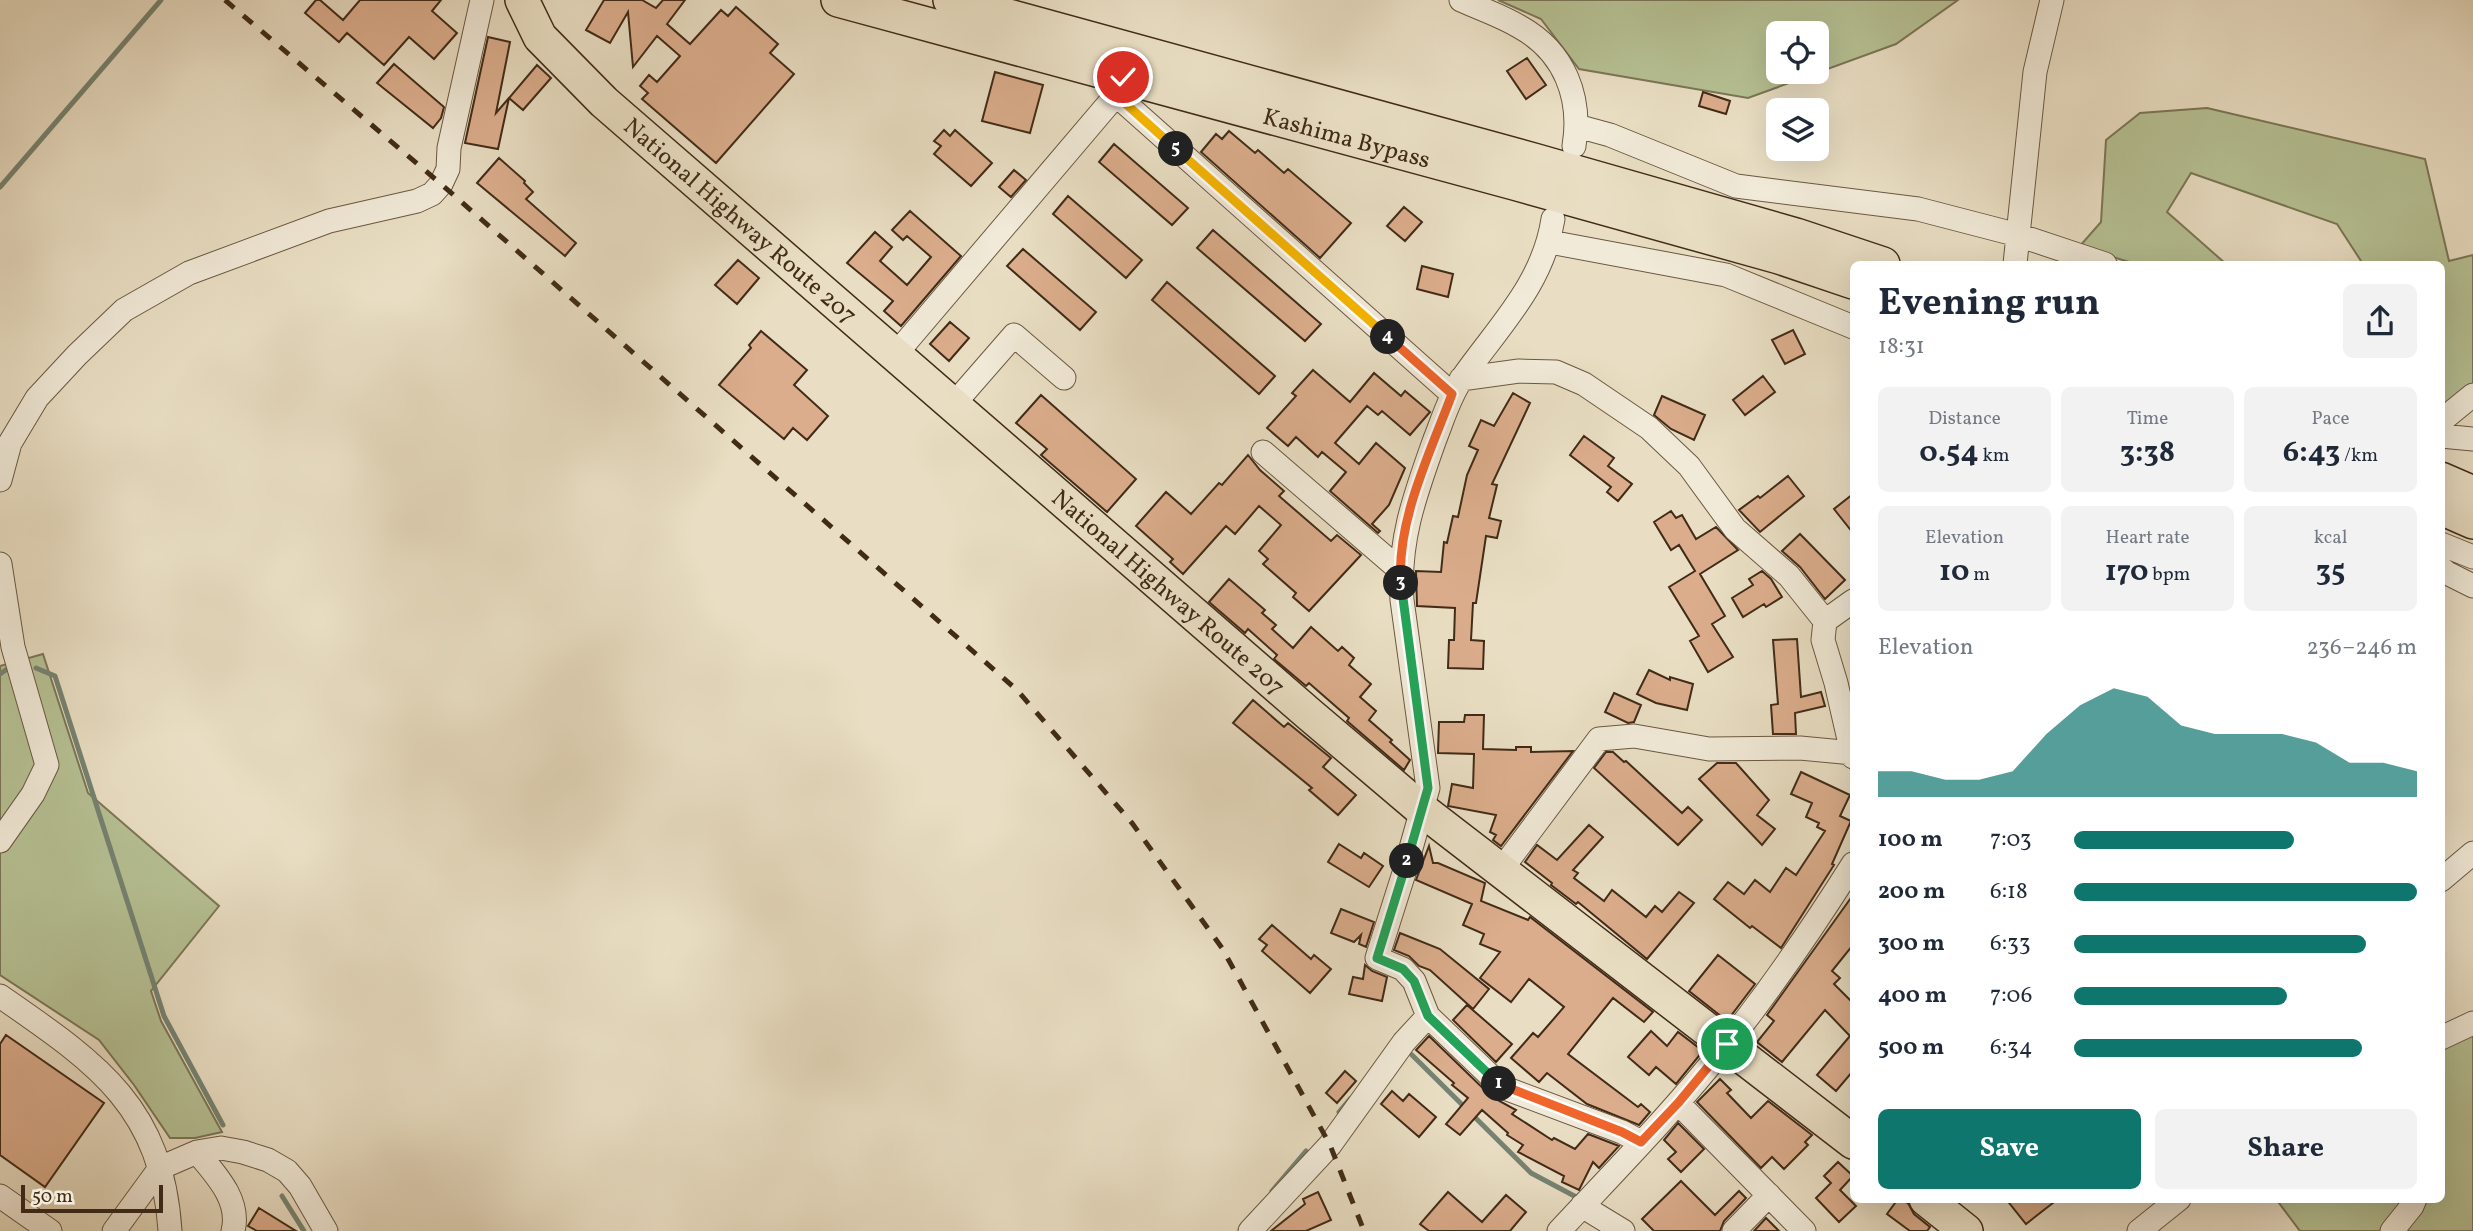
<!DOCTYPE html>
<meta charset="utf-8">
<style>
body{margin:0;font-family:Vollkorn,serif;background:#f2f2f3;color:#1f2937;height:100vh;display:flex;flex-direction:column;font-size:26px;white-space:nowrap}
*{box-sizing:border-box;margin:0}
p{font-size:23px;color:#747a83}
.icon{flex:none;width:38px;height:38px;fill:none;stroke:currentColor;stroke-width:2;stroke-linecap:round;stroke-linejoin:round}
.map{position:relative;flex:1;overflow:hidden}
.panel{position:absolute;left:1850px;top:261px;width:595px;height:942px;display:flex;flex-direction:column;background:#fff;border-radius:10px;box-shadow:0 7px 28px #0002}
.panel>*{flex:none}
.tools{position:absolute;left:1766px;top:21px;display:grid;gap:14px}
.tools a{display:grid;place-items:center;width:63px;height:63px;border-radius:10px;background:#fff;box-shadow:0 7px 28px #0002;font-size:35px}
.scale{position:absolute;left:21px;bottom:18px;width:142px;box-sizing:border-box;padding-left:7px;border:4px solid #412b17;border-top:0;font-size:19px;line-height:24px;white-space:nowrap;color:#412b17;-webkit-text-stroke:5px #f1ead8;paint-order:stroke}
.pin{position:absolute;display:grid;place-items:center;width:60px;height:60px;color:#fff;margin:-30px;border:4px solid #fff;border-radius:50%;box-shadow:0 2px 7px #0007}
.km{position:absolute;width:35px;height:35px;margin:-18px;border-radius:50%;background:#222;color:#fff;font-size:19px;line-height:35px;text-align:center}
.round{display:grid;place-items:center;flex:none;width:74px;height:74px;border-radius:10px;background:#f2f2f3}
.headline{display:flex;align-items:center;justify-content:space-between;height:119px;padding:0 28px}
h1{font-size:38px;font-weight:700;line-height:52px}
.metrics{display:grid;grid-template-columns:repeat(3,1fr);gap:10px;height:119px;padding:7px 28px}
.metrics div{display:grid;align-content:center;border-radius:10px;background:#f2f2f3;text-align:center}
.metrics b{font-size:30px;font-weight:700}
.metrics small{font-size:19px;font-weight:400}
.metrics p{font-size:19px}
.chart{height:196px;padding:14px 28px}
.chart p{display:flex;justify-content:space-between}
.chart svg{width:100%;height:126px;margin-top:7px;fill:#0f766e;opacity:.7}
.cta{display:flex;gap:14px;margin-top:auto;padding:14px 28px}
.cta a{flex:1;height:80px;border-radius:10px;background:#0f766e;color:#fff;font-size:28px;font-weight:700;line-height:80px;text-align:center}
.cta a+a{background:#f2f2f3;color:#1f2937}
ul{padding:0 28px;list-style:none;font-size:23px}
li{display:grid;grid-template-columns:112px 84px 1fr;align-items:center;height:52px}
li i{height:18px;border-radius:9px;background:#0f766e}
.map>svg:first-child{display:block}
.green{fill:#b6c194;stroke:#7c7656;stroke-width:2;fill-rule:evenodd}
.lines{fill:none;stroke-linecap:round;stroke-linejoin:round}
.stream{stroke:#768372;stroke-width:5}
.building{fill:#dbad8c;stroke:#412b17;stroke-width:2}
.minor-casing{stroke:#6b5842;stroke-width:25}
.highway-casing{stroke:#412b17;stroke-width:36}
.minor{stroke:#f1ead8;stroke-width:23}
.highway{stroke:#e9dec3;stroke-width:33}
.rail{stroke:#412b17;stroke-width:5;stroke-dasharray:12 12;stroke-linecap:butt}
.split-1-casing{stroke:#fff;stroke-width:14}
.split-2-casing{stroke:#fff;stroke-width:14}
.split-3-casing{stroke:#fff;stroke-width:14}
.split-4-casing{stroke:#fff;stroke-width:14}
.split-5-casing{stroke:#fff;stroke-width:14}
.split-6-casing{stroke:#fff;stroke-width:14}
.split-1{stroke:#f0652b;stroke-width:9}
.split-2{stroke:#22a559;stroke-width:9}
.split-3{stroke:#22a559;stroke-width:9}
.split-4{stroke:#f0652b;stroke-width:9}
.split-5{stroke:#f5b400;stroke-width:9}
.split-6{stroke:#f5b400;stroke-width:9}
.labels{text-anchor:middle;stroke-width:5;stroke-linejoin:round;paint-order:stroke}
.street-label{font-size:24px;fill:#412b17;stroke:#f1ead8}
</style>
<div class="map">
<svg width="2473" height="1231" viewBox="0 0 2473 1231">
<rect width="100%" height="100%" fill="#e9dec3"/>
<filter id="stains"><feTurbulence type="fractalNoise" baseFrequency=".00286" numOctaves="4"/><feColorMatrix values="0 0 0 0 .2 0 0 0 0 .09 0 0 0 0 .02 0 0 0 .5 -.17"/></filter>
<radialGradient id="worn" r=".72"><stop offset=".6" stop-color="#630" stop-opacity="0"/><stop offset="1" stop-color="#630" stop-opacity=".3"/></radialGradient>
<path class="green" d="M1498,0H1958L1896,44L1748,98L1579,69L1541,19ZM1816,33V72H1778V33Z
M2207,108L2425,159L2449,261L2473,255V409L2441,425V264H2363L2337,224L2191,173L2167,212L2226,264H2136L2079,247L2101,222L2106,140L2140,113Z
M43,654L88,793L219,906L151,991L161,1021L222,1132L195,1138H170L134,1085L99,1040L0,975V666Z
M2473,1031V1231H2300L2276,1199H2441V1048Z"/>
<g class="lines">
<path class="stream" d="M0,187L161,0
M36,668L55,676L164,1016L223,1125
M0,674L10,667
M1412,1055L1531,1173L1580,1199
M1339,1112L1350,1099
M1272,1191L1306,1151
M282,1196L304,1231"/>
</g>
<path class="building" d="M316,0H320L343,20L360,0H441L432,11L457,33L434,59L409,37L384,65L347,33L339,42L305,13Z
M604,0H642L656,8L663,0H685L667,24L690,44L721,10L728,16L736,7L778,44L770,53L794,74L716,163L642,99L648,93L640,86L649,75L657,82L680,56L657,36L633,67L628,12L610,43L586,30Z
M488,37L510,42L496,113L509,98L498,149L465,143Z
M1527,58L1546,85L1526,99L1507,71Z
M394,64L444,107L441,118L433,128L377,83Z
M537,65L551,78L523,110L509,98Z
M995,72L1043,85L1030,133L982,121Z
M1703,92L1730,101L1726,114L1699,106Z
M944,130L950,136L955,130L992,163L971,186L934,154L941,146L934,141Z
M1229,131L1255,153L1258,150L1284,173L1288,169L1351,223L1320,258L1201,152L1216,134L1222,139Z
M1114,144L1188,208L1172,225L1099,162Z
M499,158L525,181L524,183L533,192L526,199L576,243L565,256L477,183Z
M1014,170L1026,180L1011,197L999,187Z
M1068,196L1142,260L1126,278L1053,214Z
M1404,207L1422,222L1405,241L1387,226Z
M910,211L961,256L901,326L884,311L893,301L847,263L875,232L892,247L880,261L907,285L931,257L907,236L903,240L892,230Z
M1213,230L1321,324L1305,341L1197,248Z
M1023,249L1096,312L1080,330L1007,266Z
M738,260L759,278L737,304L715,285Z
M1422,266L1453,274L1448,297L1417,289Z
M1167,282L1275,376L1259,394L1152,300Z
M950,322L969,338L949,361L930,344Z
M1793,330L1805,354L1785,364L1772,340Z
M761,331L807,370L794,385L828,416L807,440L793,428L784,439L719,385L751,348L749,345Z
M1313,370L1350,402L1374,373L1401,396L1405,391L1430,412L1410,435L1382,411L1378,415L1367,406L1335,443L1359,464L1376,443L1405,468L1389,505L1372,524L1380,531L1378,533L1330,491L1346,472L1322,452L1318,457L1296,437L1288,446L1267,428L1296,396L1292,393Z
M1763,376L1775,392L1745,415L1733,400Z
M1513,393L1530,403L1492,484L1497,485L1489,518L1501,521L1497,538L1486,536L1476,603H1473L1471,640L1484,641L1483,669L1448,668L1449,640H1454L1455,608L1417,606L1416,571L1441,572L1444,542L1447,543L1453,516L1458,517L1467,475L1478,450L1469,446L1481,420L1494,426Z
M1041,395L1136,479L1107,512L1041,455L1047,449L1016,423Z
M1662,396L1705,415L1694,440L1671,429L1654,415Z
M1584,436L1614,458L1608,466L1632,484L1618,501L1607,492L1611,487L1570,455Z
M1248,455L1260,470L1284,491L1279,496L1331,541L1337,535L1361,555L1309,611L1293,597L1296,593L1263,564L1268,559L1259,551L1281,525L1259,506L1235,534L1226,526L1183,574L1170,562L1173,559L1136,526L1166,492L1191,514L1219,483L1222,485Z
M1788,476L1804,496L1760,532L1739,510L1758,496L1760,498Z
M1853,494V533L1834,509Z
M1671,511L1676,518L1682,515L1696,539L1716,527L1738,550L1700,574L1725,616L1712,624L1733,657L1708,672L1690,641L1699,636L1669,587L1695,571L1679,545L1671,550L1654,522Z
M1800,534L1845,580L1825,599L1800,567L1782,551Z
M1762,571L1771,579L1782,597L1766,607L1764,604L1743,617L1732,598L1753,585L1749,579Z
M1229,579L1265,610L1262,613L1276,625L1272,629L1293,648L1311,627L1338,651L1342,647L1354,658L1349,665L1371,684L1360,697L1376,711L1369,720L1392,740L1390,742L1410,760L1404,770L1347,721L1349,718L1309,683L1306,686L1274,659L1277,655L1248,629L1245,633L1209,602Z
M1797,639L1801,697L1821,692L1825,706L1795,713L1796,734H1773L1771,705L1778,704L1773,640Z
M1649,670L1670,680V677L1693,684L1687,710L1656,703L1637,694Z
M1614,693L1641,705L1634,722L1628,723L1605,712Z
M1253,700L1284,727L1288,723L1331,758L1323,767L1356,795L1338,815L1309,790L1312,788L1233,723Z
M1465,715H1484L1483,749L1516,750V747H1531V752L1573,751L1501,846L1493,840L1496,835L1490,832L1496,815L1448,806L1452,784L1473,788L1474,754L1438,753L1439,722H1464Z
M1606,752H1613L1624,762L1626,761L1682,813L1688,807L1702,820L1678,845L1594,768Z
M1717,763H1736L1769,800L1757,815L1775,829L1762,845L1699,779Z
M1801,772L1850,795L1840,816L1851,821L1832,864L1834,865L1781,948L1752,926L1750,928L1714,899L1728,882L1744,894L1755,880L1770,892L1786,868L1796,875L1825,831L1817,827L1819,823L1806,817L1812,803L1791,794Z
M1589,825L1603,837L1573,870L1578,873L1574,878L1604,901L1612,890L1646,917L1655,906L1662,912L1679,892L1694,903L1647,959L1578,902L1576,904L1551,885L1552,883L1525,862L1537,845L1557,860Z
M1339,844L1361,858L1364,853L1383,866L1369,887L1328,862Z
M1429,846L1433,863H1438L1485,883L1481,901L1528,920L1530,917L1653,1012L1644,1022L1613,998L1568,1054L1638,1107L1641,1104L1650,1112L1639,1125L1587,1104L1547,1073L1539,1082L1511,1058L1533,1033L1538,1037L1564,1007L1529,979L1511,1002L1480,978L1500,952L1480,944L1484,934L1463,925L1472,904L1416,880Z
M1853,895V945L1832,971L1840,978L1834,984L1853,1003V1071L1836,1091L1817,1075L1850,1036L1825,1010L1782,1062L1757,1042L1774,1021L1767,1015Z
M1341,909L1374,922L1366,947L1359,944L1361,935L1354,942L1331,933Z
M1272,925L1311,959L1314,955L1331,969L1310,993L1262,951L1267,945L1259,939Z
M1400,933L1440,949L1489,989L1473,1009L1430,970L1419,966L1409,956L1394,950Z
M1718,955L1755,984L1727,1021L1689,991Z
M1365,965L1372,971L1387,977L1382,1001L1349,994L1353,977L1363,979Z
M1467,1005L1512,1044L1496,1062L1453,1020Z
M1651,1031L1667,1046L1678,1032L1703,1051L1676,1084L1656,1067L1649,1075L1628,1057Z
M6,1035L104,1103L45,1187L0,1155V1044Z
M1429,1036L1492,1097L1516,1110L1512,1114L1552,1140L1554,1138L1575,1149L1588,1134L1619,1146L1599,1168L1593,1162L1579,1190L1562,1182L1564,1176L1518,1152L1523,1145L1507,1135L1508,1133L1482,1110L1460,1135L1446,1124L1468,1098L1452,1085L1454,1083L1416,1050Z
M1345,1071L1356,1081L1337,1103L1326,1093Z
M1720,1079L1731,1090L1727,1093L1751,1118L1768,1101L1812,1135L1805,1142L1808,1145L1784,1169L1772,1157L1761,1168L1697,1102Z
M1392,1091L1403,1101L1409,1094L1436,1117L1419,1137L1381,1104Z
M1678,1123L1704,1149L1681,1172L1668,1159L1676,1152L1664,1140Z
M1838,1162L1853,1176L1840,1190L1856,1206L1839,1222L1816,1198L1831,1183L1824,1176Z
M1681,1181L1715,1215L1739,1191L1746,1198L1724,1221L1720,1231H1654L1642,1219Z
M1318,1192L1331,1220L1306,1231H1271L1305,1204L1303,1199Z
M1448,1192L1482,1222L1506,1195L1526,1212L1510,1231H1429L1420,1224Z
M1898,1199L1908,1203L1914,1214L1930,1227L1927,1231H1910L1887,1214Z
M2006,1199H2058L2026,1224Z
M259,1208L296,1231H257L248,1226Z
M1766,1218L1779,1231H1754Z"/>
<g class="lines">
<defs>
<path id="minor" d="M1461,0C1481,9 1502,16 1520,27C1565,52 1582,98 1574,146
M1116,95L1452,394
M1577,126L1610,135L1736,186L1918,209L2018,235L2105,264
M1553,219C1543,285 1497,328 1461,380C1449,398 1443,419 1435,439C1415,495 1398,540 1402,600L1428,788L1404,873L1377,958L1403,969L1414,981L1428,1016L1502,1087L1622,1132L1641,1142
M1550,242L1726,275L1853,327
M2015,264L2035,72L2052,0
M895,355L1116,95L1121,83
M1461,379L1519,371L1556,372L1584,384L1649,428L1689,466L1735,529L1789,576L1825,621L1823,640L1836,683L1853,757
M953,405L1014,335L1064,378
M2441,421L2473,395
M2441,436L2473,439
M1263,452L1400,570
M0,480L10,443L37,398L77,355L124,310L189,273L329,221L417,201L432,194L441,184L448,169L449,148L482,0
M2441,544L2473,557
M0,564L13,647L47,765L33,794L0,841
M2441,568L2447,573L2473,586
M1825,621L1853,601
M1501,870L1599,739L1634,736L1709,749L1800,748L1853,753
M2441,880L2473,853
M0,996C95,1062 162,1105 170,1231
M2441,1038L2473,1023
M1678,1103L1804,1231
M197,1152C215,1174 241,1200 233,1231
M0,1196L50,1231
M1582,1206L1623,1231
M114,1231L160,1168L197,1152L221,1148L243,1152L268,1160L287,1171L300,1186L326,1231
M1250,1231L1330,1145L1404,1042L1428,1016
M1559,1231C1616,1170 1675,1110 1727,1044C1773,986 1814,926 1853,864
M1734,1231L1769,1195
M2139,1231L2179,1199
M2392,1231L2412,1206L2415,1199"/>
<g id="highway">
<path id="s1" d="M522,0L540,37L604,102L1309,714L1421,809L1853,1142"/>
<path id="s2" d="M838,0L1514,183L1779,257L1853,282"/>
<path d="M950,0L1537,161L1796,235L1883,264"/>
<path d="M2441,479L2473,493"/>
<path d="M2441,508L2473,522"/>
<path d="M1926,1199L1966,1231"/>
</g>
</defs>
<use href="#minor" class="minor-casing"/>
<use href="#highway" class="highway-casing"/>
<use href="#minor" class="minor"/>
<use href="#highway" class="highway"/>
<path class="rail" d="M225,0L441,184L1017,690L1132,823L1222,948L1330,1145L1364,1231"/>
</g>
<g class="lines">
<defs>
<path id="split-1" d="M1499,1084L1622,1132L1641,1142L1678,1103L1727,1044"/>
<path id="split-2" d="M1407,861L1377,958L1403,969L1414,981L1428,1016L1499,1084"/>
<path id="split-3" d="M1401,583L1428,788L1407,861"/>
<path id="split-4" d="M1388,337L1452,394C1431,451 1396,521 1401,583"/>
<path id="split-5" d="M1176,149L1388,337"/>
<path id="split-6" d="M1123,77L1116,95L1176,149"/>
</defs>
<use href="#split-1" class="split-1-casing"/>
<use href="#split-2" class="split-2-casing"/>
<use href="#split-3" class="split-3-casing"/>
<use href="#split-4" class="split-4-casing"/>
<use href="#split-5" class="split-5-casing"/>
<use href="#split-6" class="split-6-casing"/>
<use href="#split-1" class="split-1"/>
<use href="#split-2" class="split-2"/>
<use href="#split-3" class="split-3"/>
<use href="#split-4" class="split-4"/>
<use href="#split-5" class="split-5"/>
<use href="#split-6" class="split-6"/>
</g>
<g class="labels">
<g class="street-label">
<text dy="8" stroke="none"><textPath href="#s2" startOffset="527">Kashima Bypass</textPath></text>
<text dy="8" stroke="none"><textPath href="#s1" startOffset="313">National Highway Route 207</textPath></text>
<text dy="8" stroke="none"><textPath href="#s1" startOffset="880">National Highway Route 207</textPath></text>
</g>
</g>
<rect width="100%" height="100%" filter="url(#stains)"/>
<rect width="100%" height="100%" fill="url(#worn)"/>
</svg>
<div class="tools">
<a><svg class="icon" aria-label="locate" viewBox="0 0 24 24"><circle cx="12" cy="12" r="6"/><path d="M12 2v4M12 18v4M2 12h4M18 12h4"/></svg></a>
<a><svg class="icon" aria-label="layers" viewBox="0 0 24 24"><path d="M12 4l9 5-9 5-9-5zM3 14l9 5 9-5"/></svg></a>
</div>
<div class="scale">50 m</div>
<div class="pin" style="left:1727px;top:1044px;background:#1e9e55"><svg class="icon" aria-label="arrive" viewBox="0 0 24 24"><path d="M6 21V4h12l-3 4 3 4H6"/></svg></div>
<div class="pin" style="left:1123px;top:77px;background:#d93025"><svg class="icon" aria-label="check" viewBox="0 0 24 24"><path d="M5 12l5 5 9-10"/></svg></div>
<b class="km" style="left:1499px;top:1084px">1</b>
<b class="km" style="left:1407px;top:861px">2</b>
<b class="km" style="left:1401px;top:583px">3</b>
<b class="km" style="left:1388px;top:337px">4</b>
<b class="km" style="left:1176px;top:149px">5</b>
<section class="panel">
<div class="headline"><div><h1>Evening run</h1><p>18:31</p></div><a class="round"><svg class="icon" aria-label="share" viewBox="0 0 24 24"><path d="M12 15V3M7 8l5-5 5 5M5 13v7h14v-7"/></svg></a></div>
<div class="metrics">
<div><p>Distance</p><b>0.54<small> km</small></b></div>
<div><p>Time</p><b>3:38</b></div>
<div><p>Pace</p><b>6:43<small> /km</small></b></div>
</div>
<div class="metrics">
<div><p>Elevation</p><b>10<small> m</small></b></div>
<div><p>Heart rate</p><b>170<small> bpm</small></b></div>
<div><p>kcal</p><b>35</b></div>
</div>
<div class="chart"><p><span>Elevation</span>236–246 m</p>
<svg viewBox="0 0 160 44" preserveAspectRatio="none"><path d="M0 44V35L10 35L20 38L30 38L40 35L50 22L60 12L70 6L80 9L90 19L100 22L110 22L120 22L130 25L140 32L150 32L160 35V44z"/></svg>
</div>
<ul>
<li><b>100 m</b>7:03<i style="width:64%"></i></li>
<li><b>200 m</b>6:18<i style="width:100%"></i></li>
<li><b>300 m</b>6:33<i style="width:85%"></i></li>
<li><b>400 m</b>7:06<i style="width:62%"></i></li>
<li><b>500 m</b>6:34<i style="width:84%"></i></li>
</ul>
<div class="cta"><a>Save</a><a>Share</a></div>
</section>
</div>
